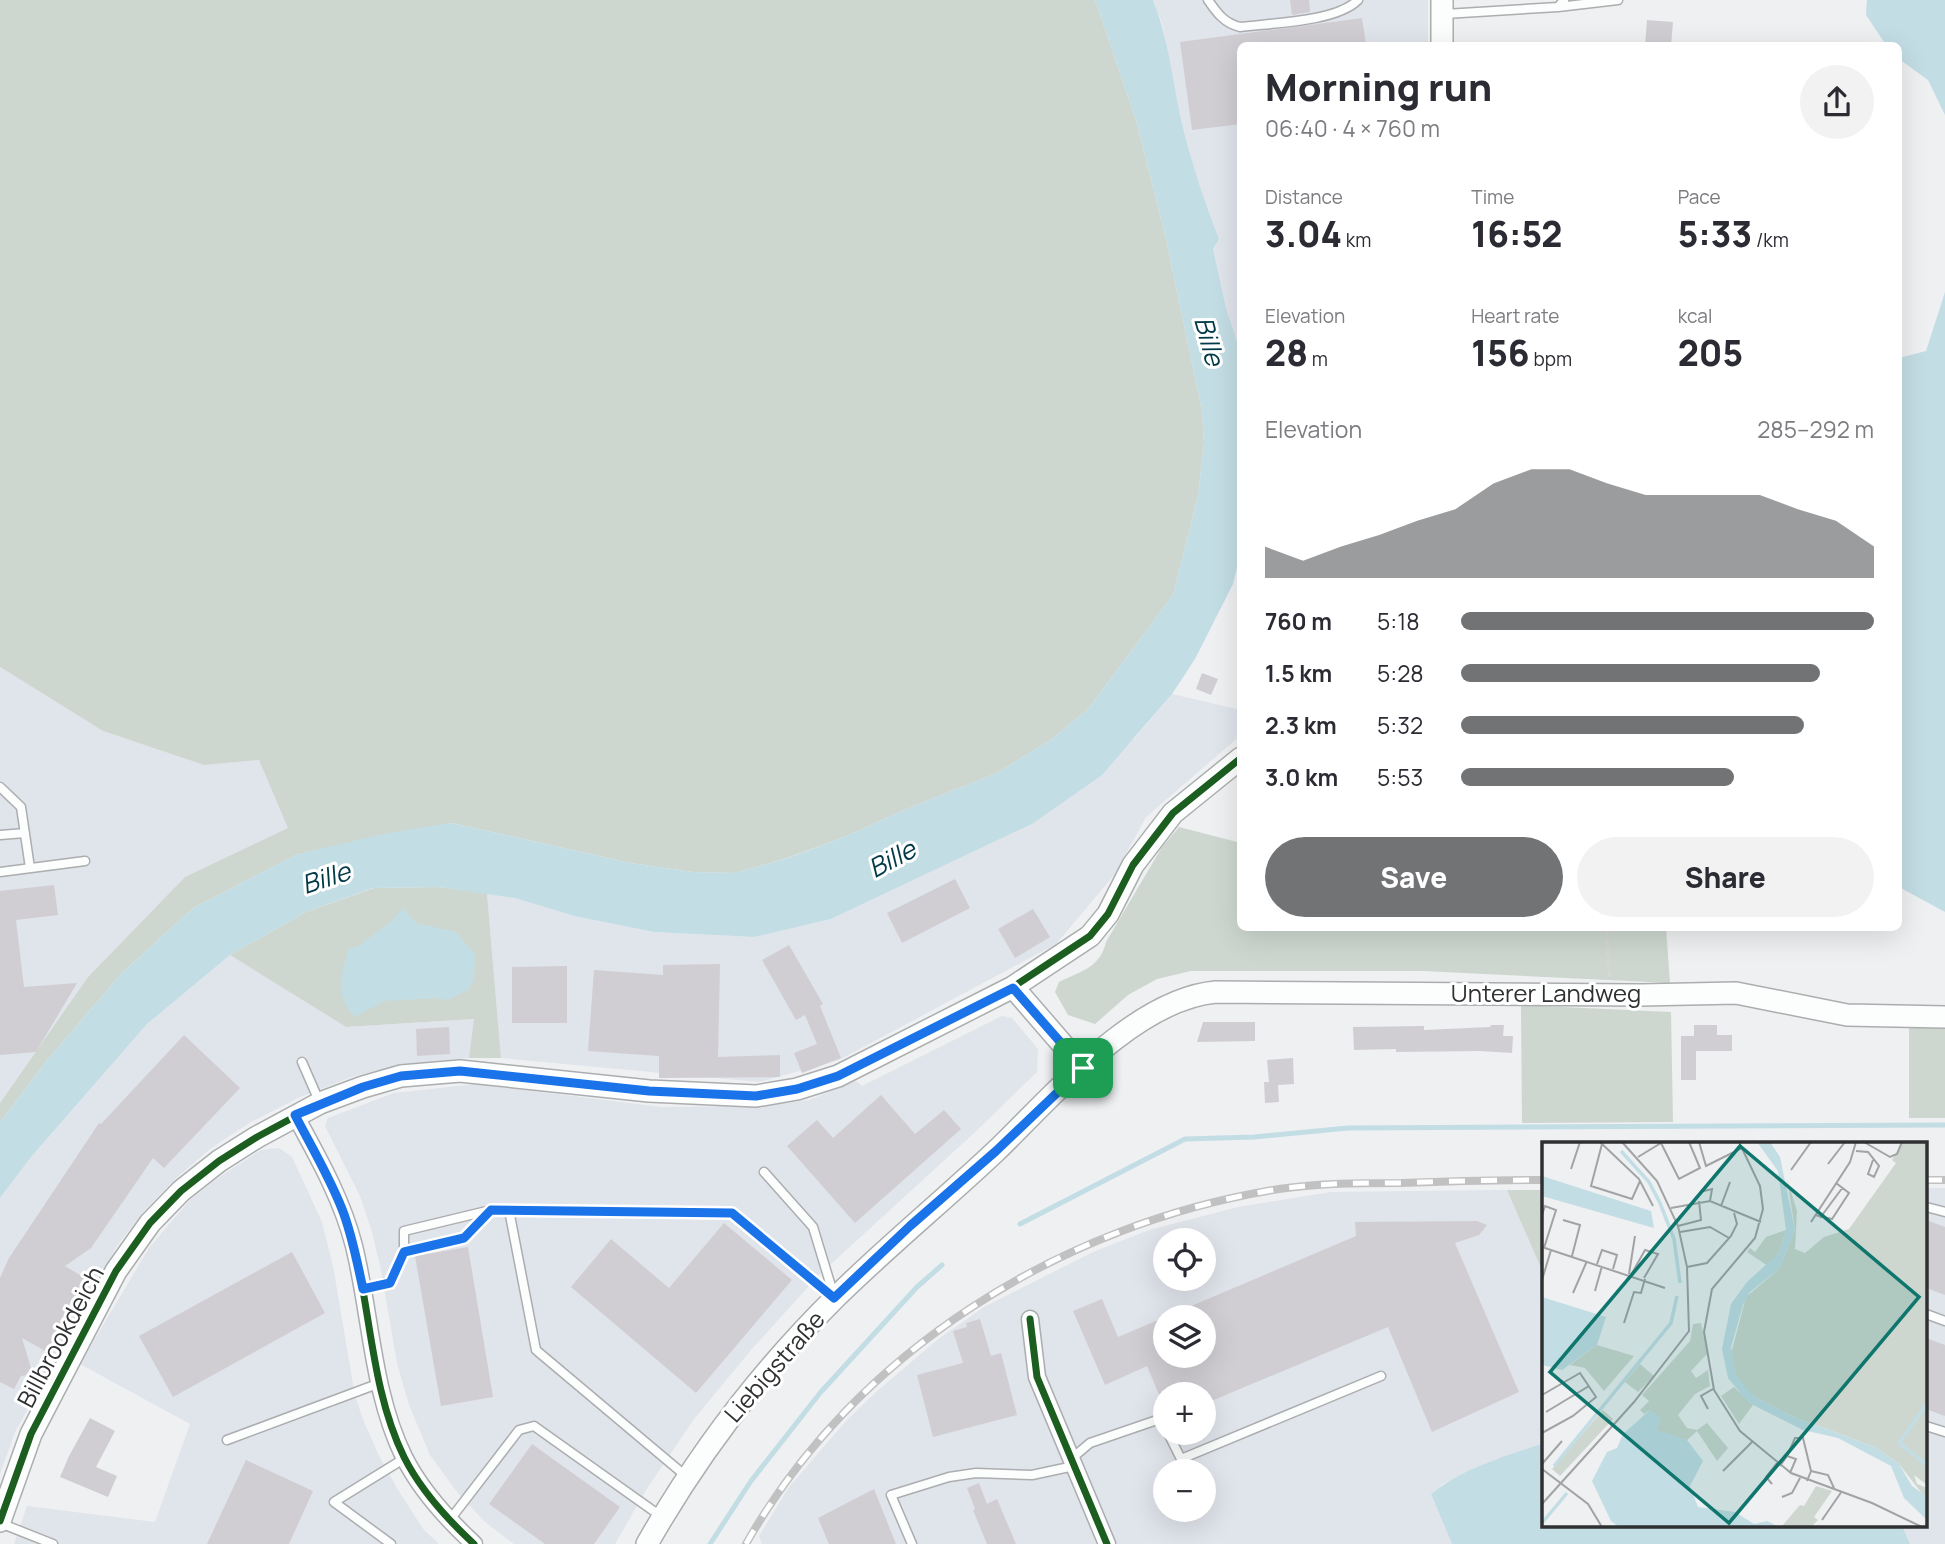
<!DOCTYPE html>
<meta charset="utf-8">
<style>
body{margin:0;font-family:Manrope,sans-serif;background:#f2f2f3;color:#2b2b33;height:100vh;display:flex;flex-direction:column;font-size:26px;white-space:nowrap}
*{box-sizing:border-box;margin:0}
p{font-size:23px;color:#7c7c81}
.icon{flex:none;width:38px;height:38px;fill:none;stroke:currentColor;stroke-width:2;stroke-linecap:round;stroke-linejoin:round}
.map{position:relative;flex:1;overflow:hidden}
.panel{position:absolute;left:1237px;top:42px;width:665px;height:889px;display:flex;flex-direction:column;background:#fff;border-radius:10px;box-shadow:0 7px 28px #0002}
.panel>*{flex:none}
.fabs{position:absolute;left:1153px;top:1228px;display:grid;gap:14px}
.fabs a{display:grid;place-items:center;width:63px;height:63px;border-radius:50%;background:#fff;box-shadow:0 7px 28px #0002;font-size:35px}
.pin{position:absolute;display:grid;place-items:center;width:60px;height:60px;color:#fff;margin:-30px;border-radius:14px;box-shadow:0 4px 10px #0006}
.round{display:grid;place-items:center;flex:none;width:74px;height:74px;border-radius:37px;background:#f2f2f3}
.summary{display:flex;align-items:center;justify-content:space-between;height:119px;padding:0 28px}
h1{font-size:38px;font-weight:800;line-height:52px}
.figures{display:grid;grid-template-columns:repeat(3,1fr);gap:10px;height:119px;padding:7px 28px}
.figures div{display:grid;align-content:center}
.figures b{font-size:35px;font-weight:800}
.figures small{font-size:19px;font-weight:400}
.figures p{font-size:19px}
.chart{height:196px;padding:14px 28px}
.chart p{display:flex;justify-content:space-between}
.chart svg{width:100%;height:126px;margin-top:7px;fill:#727375;opacity:.7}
.action{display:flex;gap:14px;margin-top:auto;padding:14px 28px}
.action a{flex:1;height:80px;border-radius:42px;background:#727375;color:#fff;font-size:28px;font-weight:800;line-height:80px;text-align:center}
.action a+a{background:#f2f2f3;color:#2b2b33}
ul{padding:0 28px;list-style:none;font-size:23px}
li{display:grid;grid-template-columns:112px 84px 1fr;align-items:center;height:52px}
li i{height:18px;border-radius:9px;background:#727375}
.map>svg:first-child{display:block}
.built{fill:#e0e4eb;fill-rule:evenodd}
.green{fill:#cdd7cf}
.water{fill:#c3dde5}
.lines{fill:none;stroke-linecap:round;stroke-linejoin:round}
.stream{stroke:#c3dde5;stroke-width:5}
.building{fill:#d1ced3;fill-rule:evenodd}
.lane-casing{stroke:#abadaf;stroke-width:11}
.street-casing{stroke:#abadaf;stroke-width:19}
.secondary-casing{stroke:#abadaf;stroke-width:24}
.path{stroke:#d7d7d8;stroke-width:2.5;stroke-dasharray:7 3.5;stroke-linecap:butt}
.lane{stroke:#fcfdfd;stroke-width:8}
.street{stroke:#fcfdfd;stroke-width:16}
.secondary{stroke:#fcfdfd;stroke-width:21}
.rail-casing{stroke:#c1c1c2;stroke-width:8}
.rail{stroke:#fff;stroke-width:5;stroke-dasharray:16;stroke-linecap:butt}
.cycleway-casing{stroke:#fff;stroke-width:11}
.cycleway{stroke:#1b5e20;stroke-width:7}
.route-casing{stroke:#fff;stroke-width:14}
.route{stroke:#1a73e8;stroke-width:9}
.labels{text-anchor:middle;stroke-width:6;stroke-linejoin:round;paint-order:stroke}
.street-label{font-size:24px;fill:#2f3032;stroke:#fff}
.water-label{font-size:26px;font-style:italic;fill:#013a47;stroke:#fff}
.inset-river{fill:none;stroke:#c3dde5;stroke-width:3.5}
.inset-road{fill:none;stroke:#a2a3a5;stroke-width:2}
.view{fill:#0f766e;fill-opacity:0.15;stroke:#0f766e;stroke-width:3.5}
.inset-edge{fill:none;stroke:#2f3032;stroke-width:3.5}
</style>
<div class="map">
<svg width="1945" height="1544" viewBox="0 0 1945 1544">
<rect width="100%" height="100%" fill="#eef0f2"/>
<path class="built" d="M1153,0H1428V45L1241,46V354L1226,308L1213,249L1219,239L1201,195L1180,116L1163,26Z
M0,667L103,731L204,765L259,760L289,829L185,877L88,977L0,1103Z
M1172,694L1241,710V735L1146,817L1115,874L1056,944L839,1060L759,1082L501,1058L487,893L515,898L574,916L654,932L754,937L831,919L1032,824L1135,738Z
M230,955L346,1027L475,1019L469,1058L405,1064L354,1076L298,1098L251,1122L210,1149L174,1180L143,1212L117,1246L15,1432L0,1474V1198L31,1157L147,1024Z
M1002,1016L1012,1018L1038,1049L1037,1072L973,1134L819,1275L751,1350L694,1419L646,1490L615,1544H514L485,1522L457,1492L430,1455L409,1405L397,1363L381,1270L372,1232L360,1196L325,1126L328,1118L394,1093L476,1084L661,1107L758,1106L809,1100L856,1081L862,1086Z
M279,1148L292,1157L322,1222L333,1266L355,1396L364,1422L380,1458L398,1490L424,1530L439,1544H14L27,1506L155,1522L190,1424L80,1364L149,1248L188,1202L215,1180L261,1150Z
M1926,1188H1945V1544H1910L1902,1525H1926Z
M1507,1190L1544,1275V1443L1489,1462L1444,1483L1431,1494L1452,1544H762L759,1536L789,1487L846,1421L875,1393L937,1340L984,1307L1093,1252L1149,1230L1238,1207L1331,1192ZM1166,1241H1204V1279H1166ZM1166,1318H1204V1356H1166ZM1166,1395H1204V1433H1166ZM1166,1472H1204V1510H1166Z"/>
<path class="green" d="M0,0H1095L1136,120L1166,239L1202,411L1204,443L1198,496L1173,595L1088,709L1052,739L997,773L904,810L847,836L787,858L735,873L693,872L630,863L452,823L298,854L193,908L121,974L48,1059L0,1122V1103L88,977L185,877L288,828L259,760L204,765L103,731L0,667Z
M1179,827L1241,843V928H1666L1670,983L1423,971H1191L1157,979L1128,995L1095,1024L1068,1015L1055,992L1059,982C1081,971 1100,968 1106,942L1162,847Z
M438,887L487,893L501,1058H469L474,1019L346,1027L230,955L306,912L374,888Z
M1521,1005L1671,1012L1673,1122L1522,1123Z
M1909,1028H1945V1118H1909Z
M1507,1190H1544V1275Z"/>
<path class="water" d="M1095,0H1153C1168,37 1172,76 1180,115C1190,158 1203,199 1219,239L1213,249L1226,308L1241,354V551L1233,584L1195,659L1172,694L1102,775L1032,824L831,919L754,937L654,932L574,916L515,898L438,887L373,888L306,912L230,955L147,1024L31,1157L0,1198V1122L48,1059L121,974L193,908L298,854L392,832L452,823L630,863L693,872L735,873L788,858L847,836L904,810L997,773L1052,739L1088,709L1173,595L1198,496L1204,443L1202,411L1166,239L1136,120Z
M1867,0H1945V115L1928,80L1899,59V46L1886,45L1866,15Z
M1945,292V912L1899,887V358L1926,351Z
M403,908L416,923L456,932L475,955L474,979L469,989L448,1000L437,998L385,1001L354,1017C334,990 341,980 348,949C363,946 362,942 373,935C388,924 391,923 403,908Z
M1544,1443V1525H1902L1910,1544H1452L1431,1494C1463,1468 1506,1456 1544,1443Z"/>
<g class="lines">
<path class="stream" d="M1020,1224L1185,1139L1254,1137L1348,1128L1945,1125
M710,1544L751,1481L820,1393L917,1287L942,1265"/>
</g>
<path class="building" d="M1290,0H1309L1310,12L1292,15Z
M1362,18L1366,44L1241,46V124L1192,130L1180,42Z
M1647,20L1673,22L1671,46H1645Z
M1202,673L1218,679L1211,695L1196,689Z
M955,879L970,908L902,943L887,913Z
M54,885L58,915L16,920L24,987L77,983L36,1052L0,1055V891Z
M1033,909L1050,937L1015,958L998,929Z
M789,945L823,1004L820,1006L841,1058L802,1073L794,1053L817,1044L805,1015L796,1020L762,960Z
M720,964L718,1057L780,1055V1077L659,1078V1056L588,1051L594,970L663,975V965Z
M567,966V1023H512V967Z
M1203,1022H1255V1041L1197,1042Z
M1491,1025H1504L1503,1036H1513L1512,1053L1480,1051L1396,1052V1049L1354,1050L1353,1027L1424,1026V1030L1490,1027Z
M1694,1025H1717V1035H1732V1051H1696V1080H1681V1036H1694Z
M449,1027L450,1054L417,1056L416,1029Z
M184,1035L240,1088L164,1168L153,1158L91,1248L65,1266L85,1278L66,1310L69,1312L47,1352L22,1338L31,1368L28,1375L21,1376L14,1389L0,1382V1278L9,1258L99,1123L101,1124Z
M1293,1058L1294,1084L1278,1085L1279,1102L1265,1103L1264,1082H1269L1267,1060Z
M881,1095L915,1134L944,1110L961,1129L855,1223L787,1146L817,1120L833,1138Z
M1926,1220L1945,1227V1295L1926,1288Z
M1477,1221L1487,1225L1479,1235L1455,1243L1519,1392L1432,1432L1388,1327L1204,1404V1395H1178L1176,1390L1160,1397L1147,1366L1105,1385L1073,1311L1102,1299L1118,1337L1356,1236L1355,1222ZM1166,1318H1204V1356H1166Z
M724,1223L792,1280L696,1393L571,1287L611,1239L669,1288Z
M468,1247L493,1397L441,1406L415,1256Z
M292,1252L325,1313L173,1397L139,1336Z
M980,1319L991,1356L1001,1353L1017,1415L933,1437L917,1375L963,1363L953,1331L967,1327L966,1323Z
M1926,1338L1945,1345V1416L1926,1409Z
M90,1418L115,1431L96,1467L117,1476L108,1497L60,1477L69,1456Z
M532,1444L620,1507L594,1544H545L489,1504Z
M246,1460L313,1491L289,1544H207Z
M979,1483L987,1504L997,1499L1016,1544H987L973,1510L975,1509L967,1488Z
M874,1489L896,1544H829L818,1518Z"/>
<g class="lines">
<defs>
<path id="lane" d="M1208,0C1217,13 1224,23 1240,27C1272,23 1336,22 1358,0
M1558,7L1618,0
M1445,14L1558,7L1564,0
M0,787L21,807L30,868
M0,835L25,833
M0,872L85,861
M302,1062L319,1101
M764,1172L813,1227L834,1296
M1926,1207L1945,1212
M509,1210L536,1350L687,1477
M404,1252L464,1238L489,1212
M363,1288L390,1282L404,1252V1231L491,1210L732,1213L834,1298
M1926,1314L1945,1321
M1926,1426L1945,1432
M1168,1433L1181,1459L1381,1376
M227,1440L380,1383
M1071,1459L1090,1443L1160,1419L1166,1429
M449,1521L519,1430L534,1426L662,1517
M0,1523L53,1544
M391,1544L334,1502L405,1458
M912,1544L891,1495L949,1477L976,1473L1032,1475L1074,1466"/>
<path id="street" d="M295,1115C318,1157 342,1199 354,1246C371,1315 372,1392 404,1457C421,1491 447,1519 474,1544
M1030,1319L1037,1377L1107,1544"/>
<path id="secondary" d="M1442,46V0
M1013,987L1083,1068
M0,1521L31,1434L116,1271L150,1223L181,1191L219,1161L257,1137L320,1103L363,1087L401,1076L460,1071L649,1091L756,1096L797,1089L838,1076L1013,987L1090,936L1108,914L1133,865L1173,813L1241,758
M647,1544C698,1454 763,1369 836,1297C888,1246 944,1200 996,1151C1052,1097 1135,999 1216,992L1641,995L1736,993L1847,1015L1945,1017"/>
</defs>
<use href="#lane" class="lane-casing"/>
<use href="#street" class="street-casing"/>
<use href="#secondary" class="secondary-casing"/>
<path class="path" d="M1607,928L1609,977"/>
<use href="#lane" class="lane"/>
<use href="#street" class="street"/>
<use href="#secondary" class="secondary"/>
<defs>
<path id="rail" d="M1926,1180H1945
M746,1544C855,1351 1063,1223 1279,1189C1320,1183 1360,1183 1401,1183C1449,1181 1497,1180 1544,1180"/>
</defs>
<use href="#rail" class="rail-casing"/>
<use href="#rail" class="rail"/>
<defs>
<path id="cycleway" d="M295,1115C318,1157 342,1199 354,1246C371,1315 372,1392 404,1457C421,1491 447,1519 474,1544
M1030,1319L1037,1377L1107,1544
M0,1521L31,1434L116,1271L150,1223L181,1191L219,1161L257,1137L320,1103L363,1087L401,1076L460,1071L649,1091L756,1096L797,1089L838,1076L1013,987L1090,936L1108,914L1133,865L1173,813L1241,758"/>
</defs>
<use href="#cycleway" class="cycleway-casing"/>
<use href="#cycleway" class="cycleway"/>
</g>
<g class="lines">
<defs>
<path id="route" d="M1013,988L1083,1068L996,1151L910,1226L834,1298L732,1213L491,1210L464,1238L404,1252L390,1283L363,1289C357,1262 352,1234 342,1209C329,1176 311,1146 295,1115L363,1087L401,1076L460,1071L649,1091L756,1096L797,1089L838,1076Z"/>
</defs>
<use href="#route" class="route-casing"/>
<use href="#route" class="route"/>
</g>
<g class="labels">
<g class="street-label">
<text x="1546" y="1002">Unterer Landweg</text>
<text transform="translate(61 1337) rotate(-62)" y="8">Billbrookdeich</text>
<text transform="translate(775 1367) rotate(-49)" y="8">Liebigstraße</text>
</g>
<g class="water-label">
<text transform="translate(1209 341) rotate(75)" y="9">Bille</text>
<text transform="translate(892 859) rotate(-28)" y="9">Bille</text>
<text transform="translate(326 878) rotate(-18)" y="9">Bille</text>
</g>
</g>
<g transform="translate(1542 1142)">
<rect width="385" height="385" fill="#eef0f2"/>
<path d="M361,0H385V343L372,333L375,342L385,346V358L357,322L333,305L252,275L208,252L194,233L189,212L204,155L237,127L253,88L245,37L255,69L253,107L263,111L282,95L307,87L354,21L350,18ZM244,88L237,111L226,124L205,110L208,106L213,110L224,95ZM159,181L166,211L149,229L154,236L166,228L168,244L153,252L136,273L145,286L155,288L165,281L186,306L175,319L155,289L145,298L125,294L115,288L108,268L102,272L98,268L107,259L100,253L148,199L151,182ZM55,203L92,214L62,249L43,226L28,223ZM98,222L112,234L96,250L83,240ZM192,245L211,263L197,282L179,254ZM61,268L71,277L18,334L10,327ZM274,344L290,349L272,375L276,378L269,385L240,384L258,363L262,364Z" fill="#cdd7cf"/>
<path d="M215,0H228L238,15L253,88L237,127L208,150L201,163L189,205L194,233L212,254L252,275L333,305L357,322L370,344L385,355V378L362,356L349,324L296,296L261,288L207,261L186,236L180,207L189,162L205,140L237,111L244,88L236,29ZM0,34L109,69L112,86L0,54ZM0,155L64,175L55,203L20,228L0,223ZM108,268L119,275L115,288L145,298L161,319L148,344L156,365L193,370L212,382L225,379L237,385H77L69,379L50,339L65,310L75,306L81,292Z" fill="#c3dde5"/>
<path class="inset-river" d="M79,9L107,40L118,61L132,97L138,141M385,262L357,301L385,323M12,324L129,181L135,154M0,381L25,351"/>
<path class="inset-road" d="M58,0L97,37L111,64M157,0L164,24L200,6M197,0L218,44L221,67L213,96L170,147L162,190L172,248L198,289L249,331L330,361L380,385M322,0L348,15L355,12L360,0M119,1L137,37L158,26L147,0M60,2L49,44L90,57L98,39M314,9L326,10L337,24L332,35L326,32L331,18M96,15L119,1M286,22L303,0M29,27L38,0M249,28L269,0M158,50L170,47L168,59M179,64L188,40M129,66L168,59L219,80M0,73L3,64L14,68L2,106M273,73L290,77L307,51L294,41M278,76L301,45M21,78L38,83L30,114M269,80L308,20L314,0M136,84L159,78L157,59M138,90L168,85L187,96M0,105L123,146M55,122L60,108L75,113L71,127M145,125L165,121L189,94L195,82L192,71M87,132L93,94M89,133L103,108L116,112L102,136M0,138L9,108M53,149L60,124M31,151L45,119M82,181L92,150L99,151L103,137M0,253L38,231L54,255L31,274L0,291M166,267L159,254L171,247M4,270L47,244M245,314L253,296H261L269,329L265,339M0,322L20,299M238,324L245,314L254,317L248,331M0,327L46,362L60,385M181,329L210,300M269,329L286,333L292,346M230,342L224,335L235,321M240,355L250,351L258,336M0,362L92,260L147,189L145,125L136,84L115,39L80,0M280,378L300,349"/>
<path class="view" d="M198,4L377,155L187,381L8,230Z"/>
<rect width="385" height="385" class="inset-edge"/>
</g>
</svg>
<div class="fabs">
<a><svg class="icon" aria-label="locate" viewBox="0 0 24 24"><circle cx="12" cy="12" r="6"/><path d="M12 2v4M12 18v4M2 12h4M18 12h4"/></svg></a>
<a><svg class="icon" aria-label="layers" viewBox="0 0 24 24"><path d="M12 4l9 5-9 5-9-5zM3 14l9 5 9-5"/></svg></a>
<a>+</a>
<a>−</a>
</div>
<div class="pin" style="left:1083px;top:1068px;background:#1e9e55"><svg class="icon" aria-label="arrive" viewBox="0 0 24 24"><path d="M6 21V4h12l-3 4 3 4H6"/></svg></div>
<section class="panel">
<div class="summary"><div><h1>Morning run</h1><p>06:40 · 4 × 760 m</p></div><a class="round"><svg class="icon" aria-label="share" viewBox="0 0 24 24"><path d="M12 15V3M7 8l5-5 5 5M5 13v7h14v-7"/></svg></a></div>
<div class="figures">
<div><p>Distance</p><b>3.04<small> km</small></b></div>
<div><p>Time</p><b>16:52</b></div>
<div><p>Pace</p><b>5:33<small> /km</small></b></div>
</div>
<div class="figures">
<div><p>Elevation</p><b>28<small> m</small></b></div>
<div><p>Heart rate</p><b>156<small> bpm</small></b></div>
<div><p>kcal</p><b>205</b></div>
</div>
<div class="chart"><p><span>Elevation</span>285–292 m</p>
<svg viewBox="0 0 160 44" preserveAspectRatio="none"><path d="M0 44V33L10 38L20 33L30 29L40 24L50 20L60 11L70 6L80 6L90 11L100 15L110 15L120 15L130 15L140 20L150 24L160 33V44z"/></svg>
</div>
<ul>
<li><b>760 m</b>5:18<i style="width:100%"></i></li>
<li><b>1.5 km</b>5:28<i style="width:87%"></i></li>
<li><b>2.3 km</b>5:32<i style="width:83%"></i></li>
<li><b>3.0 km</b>5:53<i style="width:66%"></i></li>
</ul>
<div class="action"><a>Save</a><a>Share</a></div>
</section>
</div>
